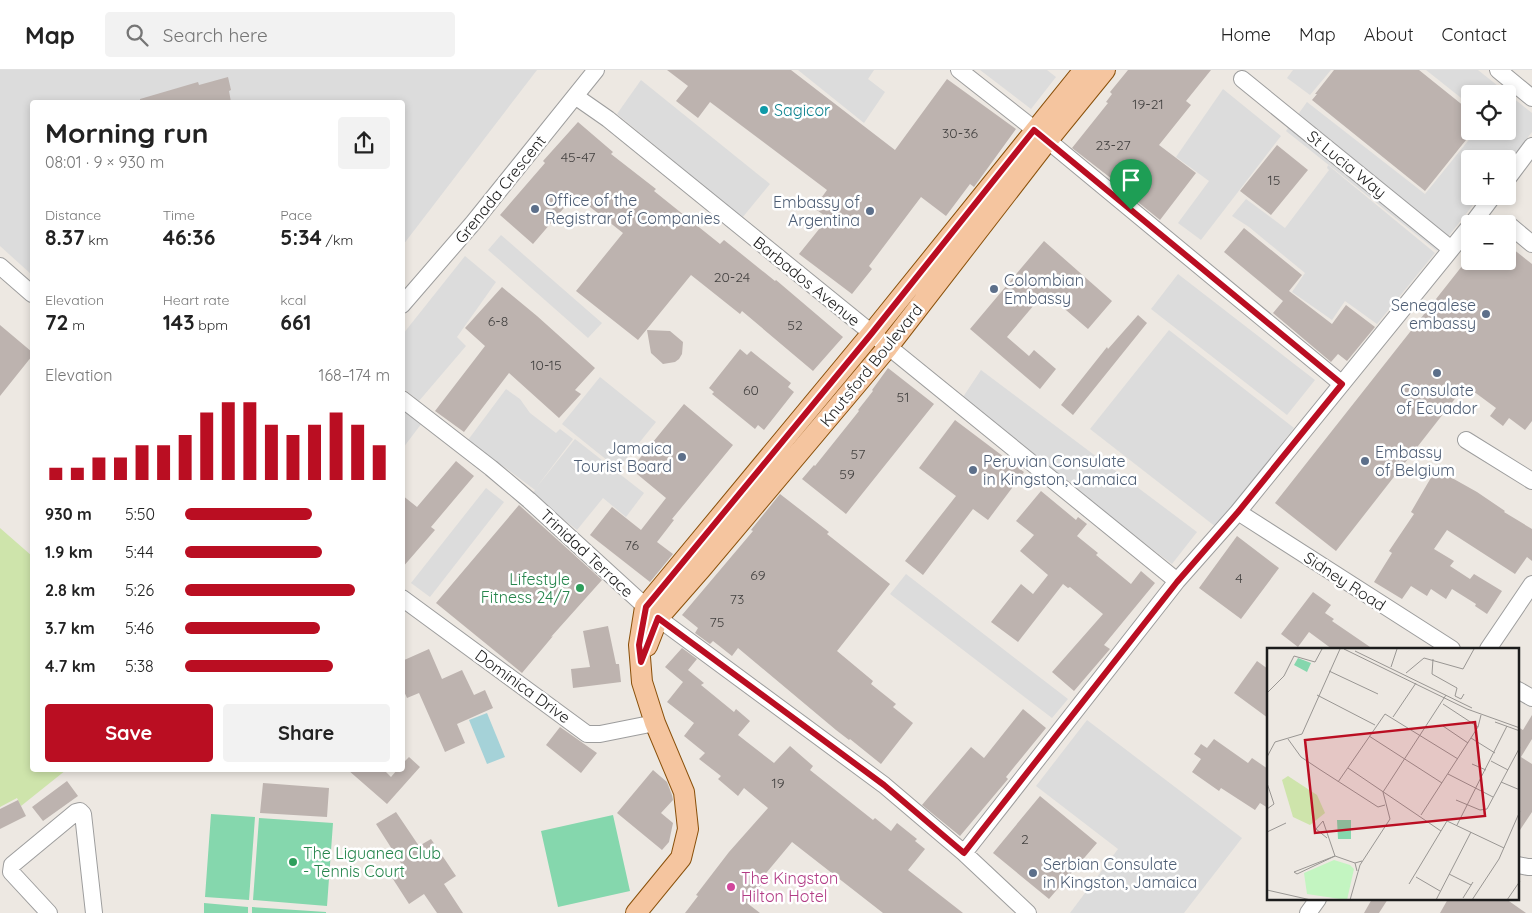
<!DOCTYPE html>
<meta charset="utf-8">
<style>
body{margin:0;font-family:Quicksand,sans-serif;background:#f2f2f2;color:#222;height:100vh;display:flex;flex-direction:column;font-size:19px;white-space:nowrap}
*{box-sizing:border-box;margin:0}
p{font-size:16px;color:#767676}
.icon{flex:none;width:28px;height:28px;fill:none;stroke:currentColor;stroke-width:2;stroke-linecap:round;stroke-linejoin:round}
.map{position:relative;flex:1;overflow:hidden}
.drawer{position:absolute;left:30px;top:30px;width:375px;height:672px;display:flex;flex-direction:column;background:#fff;border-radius:5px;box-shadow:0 2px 8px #0003}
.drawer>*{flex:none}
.tools{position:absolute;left:1461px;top:15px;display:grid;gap:10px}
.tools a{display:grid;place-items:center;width:55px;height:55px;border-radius:5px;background:#fff;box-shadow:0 2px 8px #0003;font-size:25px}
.pin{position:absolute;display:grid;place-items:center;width:42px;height:42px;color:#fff;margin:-51px -21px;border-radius:50% 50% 50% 0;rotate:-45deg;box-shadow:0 0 5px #0007}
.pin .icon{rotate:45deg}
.round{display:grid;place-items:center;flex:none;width:52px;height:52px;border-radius:5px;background:#f2f2f2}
.head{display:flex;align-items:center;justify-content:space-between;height:85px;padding:0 15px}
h1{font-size:28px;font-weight:700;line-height:38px}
.stats{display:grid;grid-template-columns:repeat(3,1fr);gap:8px;height:85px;padding:5px 15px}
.stats div{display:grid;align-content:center}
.stats b{font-size:21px;font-weight:700}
.stats small{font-size:14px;font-weight:400}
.stats p{font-size:14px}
.chart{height:140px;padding:10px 15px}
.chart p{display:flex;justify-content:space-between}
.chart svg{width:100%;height:90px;margin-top:5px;stroke:#ba0e22;stroke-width:6}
.button{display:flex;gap:10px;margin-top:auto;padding:10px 15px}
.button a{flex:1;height:58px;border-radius:5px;background:#ba0e22;color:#fff;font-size:20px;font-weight:700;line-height:58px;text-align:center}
.button a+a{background:#f2f2f2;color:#222}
ul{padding:0 15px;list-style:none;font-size:16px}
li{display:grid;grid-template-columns:80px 60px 1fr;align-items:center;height:38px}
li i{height:12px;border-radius:6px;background:#ba0e22}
header{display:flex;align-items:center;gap:30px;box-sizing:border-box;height:70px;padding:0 25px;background:#fff;border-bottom:1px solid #e0e0e0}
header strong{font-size:24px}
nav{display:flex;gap:28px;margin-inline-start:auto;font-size:18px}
.search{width:350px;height:45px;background:#f2f2f2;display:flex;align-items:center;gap:12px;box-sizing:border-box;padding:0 18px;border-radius:5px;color:#767676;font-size:19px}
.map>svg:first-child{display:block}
.grass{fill:#cee4ab}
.pitch{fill:#85d7ad}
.parking{fill:#dcdcdc}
.water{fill:#a5d2d8}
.building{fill:#bdb3af}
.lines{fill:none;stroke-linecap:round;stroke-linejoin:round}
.minor-casing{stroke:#9d9d9d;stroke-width:18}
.major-casing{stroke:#8a500a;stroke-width:22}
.minor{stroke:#fff;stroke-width:16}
.major{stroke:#f5c59f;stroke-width:20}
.route-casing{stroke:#fff;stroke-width:10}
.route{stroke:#ba0e22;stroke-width:6}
.culture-dot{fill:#0f9aa8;stroke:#fff;stroke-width:2}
.service-dot{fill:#5c6f8a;stroke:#fff;stroke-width:2}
.leisure-dot{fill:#2e9e5b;stroke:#fff;stroke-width:2}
.hotel-dot{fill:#d1479c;stroke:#fff;stroke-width:2}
.labels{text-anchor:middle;stroke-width:5;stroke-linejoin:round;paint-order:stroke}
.number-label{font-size:14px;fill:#444241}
.culture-label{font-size:16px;fill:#0d838f;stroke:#fff;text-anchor:start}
.street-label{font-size:16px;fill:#1c1c1c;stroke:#fff}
.service-label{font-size:16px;fill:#4e5e75;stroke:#fff;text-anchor:start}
.leisure-label{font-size:16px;fill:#27864d;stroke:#fff;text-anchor:end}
.hotel-label{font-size:16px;fill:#b23c85;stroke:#fff;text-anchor:start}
.inset-road{fill:none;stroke:#999693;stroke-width:1}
.view{fill:#ba0e22;fill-opacity:0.15;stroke:#ba0e22;stroke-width:2.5}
.inset-edge{fill:none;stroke:#1c1c1c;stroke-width:2.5}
</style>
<header>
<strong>Map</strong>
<div class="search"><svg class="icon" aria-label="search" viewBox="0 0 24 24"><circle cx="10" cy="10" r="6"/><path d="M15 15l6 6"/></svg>Search here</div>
<nav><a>Home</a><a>Map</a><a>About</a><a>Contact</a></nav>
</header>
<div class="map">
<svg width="1532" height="843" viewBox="0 0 1532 843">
<rect width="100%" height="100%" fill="#ede8e2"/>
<path class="grass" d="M0,458L32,486V700H66L21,736L17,728L0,737Z"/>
<path class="pitch" d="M211,744L255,747L249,830L205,827Z
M613,745L630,821L558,837L541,761Z
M259,748L333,753L327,836L253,830Z
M204,833L248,837V843H204Z
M252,837L326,842V843H252Z"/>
<path class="parking" d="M0,0H537L403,175L402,32H32V205L0,176Z
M798,0H874L868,9L885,22L864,53Z
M980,0H1047L1056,7L1031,39Z
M1293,0H1331L1310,25L1287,8Z
M1426,0H1478L1532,43V62L1508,93V89H1470V126H1480L1437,181L1286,61L1307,32L1425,124L1476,61H1508V24H1470V35Z
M641,10L770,114L742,148L617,44Z
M1223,19L1281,66L1201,170L1178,153L1209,111L1176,87Z
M1328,95L1435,183L1377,254L1345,231L1332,250L1292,222L1305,203L1249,157L1232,146L1246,129L1285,158L1329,100L1327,98Z
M501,165L602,253L588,268L488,180Z
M465,186L496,212L457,267L466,276L419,331L403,318V264Z
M1178,204L1315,310L1287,345L1151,239Z
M1169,260L1294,358L1216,457L1090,359Z
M981,300L1197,462L1172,494L959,333Z
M600,307L656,352L618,399L562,354Z
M506,319L520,329L530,343L556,363L560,359L573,369L536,418L575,369L644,423L626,447L603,428L577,460L532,424L535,420L468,370Z
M403,330L425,349L403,378Z
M486,418L504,432L430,527L411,513Z
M906,504L1068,629L1052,648L890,524Z
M1087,650L1242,768L1184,843H1070L1118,779L1036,716Z"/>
<path class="water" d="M487,643L505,687L487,694L469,650Z"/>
<path class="building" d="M667,0H791L895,80L947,9L1016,59L974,117L970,114L946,146L921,127L869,196L872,199L852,224L799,184L828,148L814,138L827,120L710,32L698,48L676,31L688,16Z
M1128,0H1211L1186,31L1191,35L1159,75L1196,103L1160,150L1128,124L1130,123L1072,78L1108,33L1106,32L1112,24L1110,22Z
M1334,0H1419L1470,41V65L1425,121L1312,30L1317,24H1315Z
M228,7L231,20L229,21L231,32H140V29L198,12L199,15Z
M578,52L613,82L611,84L656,119L654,121L720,174L724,170L775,211L776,210L843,267L813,301L742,241L740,244L691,205L638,270L576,221L623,163L575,125L533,174L500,145L545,93L543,91Z
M1277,75L1308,100L1271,145L1240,121Z
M1244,158L1302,205L1289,221L1332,254L1346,235L1375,257L1347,291L1338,284L1331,292L1273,243L1283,231L1224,182Z
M1044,171L1112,231L1088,259L1045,222L1007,267L1029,286L1034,280L1056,299L1040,319L970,259Z
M1508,175L1532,194V351L1525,360L1509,348L1503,356L1490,346L1496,338L1473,321L1468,327L1461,321L1336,481L1275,433L1466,191H1508Z
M502,217L537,246L595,298L575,320L581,324L559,348L509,303L464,362L435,341L485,276L465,258Z
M1138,245L1147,253L1073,345L1061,335L1107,277L1108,279Z
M0,255L32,282V286L0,326Z
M647,260L670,261L683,272L682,284L679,289L675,292L663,294L651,283Z
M740,279L747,285L751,281L791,313L788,317L794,322L764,360L758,355L755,359L712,324L714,322L709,318Z
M888,298L934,334L846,444L802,409L814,395L815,396L859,341L858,340L873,321L872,320Z
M684,334L733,375L672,449L674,450L657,472L673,484L650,512L590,465L612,437L641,460L666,428L631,399Z
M955,350L1024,402L988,450L973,439L923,505L905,491L956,426L919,398Z
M456,391L474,406L431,457L435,460L402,498V425L417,437Z
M1436,399L1477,422L1505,441L1504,442L1532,459V491L1527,487L1515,504L1447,460L1434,479L1454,491L1450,496L1470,509L1474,504L1502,521L1487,544L1475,536L1476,534L1452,519L1446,529L1431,519L1427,526L1411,516L1402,529L1374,512L1392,483L1389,481L1414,444L1411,442Z
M1041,421L1076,450L1078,447L1087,454L1077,466L1098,483L1096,485L1131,514L1141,501L1155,513L1104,575L1110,579L1074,621L1052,602L1103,544L1070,517L1068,518L1063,514L1018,572L991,552L1021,514L1033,524L1048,505L1020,481L1034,465L1016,451Z
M780,424L829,462L827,464L890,514L837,581L873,611L871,614L896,634L893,637L913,653L881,694L850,669L849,670L836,660L738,578L732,586L713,571L710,574L695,563L698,558L682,545L753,461L751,460Z
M519,435L602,510L551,567L553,566L522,603L436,533Z
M1237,466L1279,498L1241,549L1199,518Z
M1313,522L1331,535L1325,543L1334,549L1332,551L1373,579H1332L1309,562L1298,577L1281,564Z
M608,556L616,594H619L621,612L573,618L571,599L590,597L583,561Z
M682,578L697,589L688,600L704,613L701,615L734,642L736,639L750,651L738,665L774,693L790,676L813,696L810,700L873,750L875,748L891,761L897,753L917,769L915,771L925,779L908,800L963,843H883L792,772L762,808L765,810L747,833L760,843H685L698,826L696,825L729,782L768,738L744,718L738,726L718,709L721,706L699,689L705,683L684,666L694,653L667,632L683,612L665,597Z
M429,579L442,609L462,600L474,625L485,620L493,638L457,654L465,673L445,682L419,623L407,628L402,617V591Z
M1257,591L1268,599V648L1234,623Z
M1023,639L1046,658L1006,707L1008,709L960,766L922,735L971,677L984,688Z
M1532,645V669L1521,687L1532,694V742L1518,763V657L1523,660Z
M560,657L597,683L581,703L546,675Z
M1214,669L1248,693L1252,688L1268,699V738L1260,733L1255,740L1221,718L1219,721L1192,702L1201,689L1194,684L1201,674L1207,678Z
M409,687L420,697L387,734L348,700H384L391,707L397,700H402V694Z
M653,700L667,712L672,725L673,730L661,743L673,753L669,772L662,780L617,743Z
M67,711L78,726L43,751L32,737Z
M263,713L329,718L327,747L260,743Z
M1040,726L1097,773L1049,829L993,783Z
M18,730L26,746L0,759V739Z
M396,742L419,776L431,769L456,806L444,814L463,843H437L424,824L409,834L391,806L404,798L376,754Z
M1372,829H1388L1379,843H1364Z
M1448,829H1506L1526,843H1440Z"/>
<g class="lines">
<defs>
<path id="minor" d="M959,0L1034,59L1342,314
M1498,0L1532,28
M1242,9L1451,179
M575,26L608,49L1177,511
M1508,108L1532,76
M1472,154L1493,126
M1508,154L1532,174
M0,196L32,224
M402,235L473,153L596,0
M402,329L491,398L529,430L658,548L884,715L964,783L1028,843
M1466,370L1532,411
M1238,442L1452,579
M402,528L587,664H600L655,653
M1488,579L1532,514
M1518,620L1532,628
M964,783L1177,511L1238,442L1470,156
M1518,795L1528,797H1532
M49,843L11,802L12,795L76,742L80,741L83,744L94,843
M1308,843L1318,829"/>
<path id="major" d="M647,576L658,548L701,499L888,277L1048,70L1105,0
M636,843L681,788L688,759L684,722L655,653L642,612L639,575L645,537L872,263L1084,0"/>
</defs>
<use href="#minor" class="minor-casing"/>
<use href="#major" class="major-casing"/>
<use href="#minor" class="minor"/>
<use href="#major" class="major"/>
</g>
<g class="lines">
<defs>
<path id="route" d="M1034,60L1342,314L1238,442L1177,512L964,783L884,715L658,548L641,592L639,575L646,537L872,263Z"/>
</defs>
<use href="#route" class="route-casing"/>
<use href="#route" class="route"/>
</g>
<circle class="culture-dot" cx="764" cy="40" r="5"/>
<g class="service-dot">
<circle cx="535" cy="139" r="5"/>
<circle cx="870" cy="141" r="5"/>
<circle cx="994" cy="219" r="5"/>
<circle cx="1486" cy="244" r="5"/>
<circle cx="1437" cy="303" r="5"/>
<circle cx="682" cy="387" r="5"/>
<circle cx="1365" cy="391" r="5"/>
<circle cx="973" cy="400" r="5"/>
<circle cx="1033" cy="803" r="5"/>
</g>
<g class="leisure-dot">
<circle cx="580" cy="518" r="5"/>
<circle cx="293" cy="792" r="5"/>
</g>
<circle class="hotel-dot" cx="731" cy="817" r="5"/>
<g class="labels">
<g class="number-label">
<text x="1148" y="39">19-21</text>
<text x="960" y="68">30-36</text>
<text x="1113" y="80">23-27</text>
<text x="578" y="92">45-47</text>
<text x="1274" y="115">15</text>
<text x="732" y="212">20-24</text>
<text x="498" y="256">6-8</text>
<text x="795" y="260">52</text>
<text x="546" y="300">10-15</text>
<text x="751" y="325">60</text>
<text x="903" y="332">51</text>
<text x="858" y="389">57</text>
<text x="847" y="409">59</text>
<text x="632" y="480">76</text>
<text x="758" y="510">69</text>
<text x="1239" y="513">4</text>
<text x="737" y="534">73</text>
<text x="717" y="557">75</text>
<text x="778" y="718">19</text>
<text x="1025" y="774">2</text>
</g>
<g class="culture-label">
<text x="774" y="46">Sagicor</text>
</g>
<g class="street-label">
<text transform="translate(1347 94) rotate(39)" y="6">St Lucia Way</text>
<text transform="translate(500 119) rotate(-51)" y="6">Grenada Crescent</text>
<text transform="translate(807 211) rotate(39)" y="6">Barbados Avenue</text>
<text transform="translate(871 295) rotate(-51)" y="6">Knutsford Boulevard</text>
<text transform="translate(587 483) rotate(43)" y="6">Trinidad Terrace</text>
<text transform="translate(1345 511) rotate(33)" y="6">Sidney Road</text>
<text transform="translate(523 616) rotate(36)" y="6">Dominica Drive</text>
</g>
<g class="service-label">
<text x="545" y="136">Office of the<tspan x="545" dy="18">Registrar of Companies</tspan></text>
<text x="860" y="138" text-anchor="end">Embassy of<tspan x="860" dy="18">Argentina</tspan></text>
<text x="1004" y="216">Colombian<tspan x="1004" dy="18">Embassy</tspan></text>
<text x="1476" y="241" text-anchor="end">Senegalese<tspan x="1476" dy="18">embassy</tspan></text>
<text x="1437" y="326" text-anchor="middle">Consulate<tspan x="1437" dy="18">of Ecuador</tspan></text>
<text x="672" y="384" text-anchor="end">Jamaica<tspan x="672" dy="18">Tourist Board</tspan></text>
<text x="1375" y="388">Embassy<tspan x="1375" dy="18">of Belgium</tspan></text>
<text x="983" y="397">Peruvian Consulate<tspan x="983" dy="18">in Kingston, Jamaica</tspan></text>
<text x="1043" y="800">Serbian Consulate<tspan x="1043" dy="18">in Kingston, Jamaica</tspan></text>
</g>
<g class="leisure-label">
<text x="570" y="515">Lifestyle<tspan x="570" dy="18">Fitness 24/7</tspan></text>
<text x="303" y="789" text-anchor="start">The Liguanea Club<tspan x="303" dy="18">- Tennis Court</tspan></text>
</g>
<g class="hotel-label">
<text x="741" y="814">The Kingston<tspan x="741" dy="18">Hilton Hotel</tspan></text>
</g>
</g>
<g transform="translate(1267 578)">
<rect width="252" height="252" fill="#ede8e2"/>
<path d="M21,128L50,147L58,165L43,177L26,169L15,132Z" fill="#cee4ab"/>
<path d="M67,212L83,217L87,221L80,252L40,246L37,225Z" fill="#c3f5c1"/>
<path d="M31,10L44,15L40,24L27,17ZM70,172H84V191H71Z" fill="#85d7ad"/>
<path class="inset-road" d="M77,1L200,61L253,80M88,3L205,60M157,10L196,21L207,1M166,11L165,26L190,40L188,48L194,51L197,46M124,19L130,1M62,23L111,46M139,25L157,10M0,45L17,28L27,8L48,14L55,1M50,47L108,77M176,56L211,79M126,69L149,35M228,74L253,83M176,78L201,95M102,88L175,135M204,90L228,105M21,91L34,109L52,121L111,159L118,157M0,109L8,94L35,86L73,1M224,113L241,122M205,116L219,122M81,120L174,183M181,126L226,149M71,134L118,66L191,111M234,134L253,142M0,135L7,156L0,161M189,152L213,162L220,161L253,99M154,167L211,79L214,67M190,177L240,78M0,184L19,175M60,190L49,181L56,173L68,208M68,208L30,226L27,224L68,208L88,215M90,223L88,215L95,213M182,226L204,237M149,229L173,243M142,236L180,173L237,200M0,242L44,252M196,250L206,234M83,252L93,217L123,171L116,144L179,47M169,252L204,184M205,252L232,211L253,163M240,252L253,233"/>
<path class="view" d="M208,74L218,168L48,185L38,92Z"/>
<rect width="252" height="252" class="inset-edge"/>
</g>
</svg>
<div class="tools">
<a><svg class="icon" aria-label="locate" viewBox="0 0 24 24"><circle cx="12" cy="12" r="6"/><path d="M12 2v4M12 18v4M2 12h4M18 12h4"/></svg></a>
<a>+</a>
<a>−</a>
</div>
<div class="pin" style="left:1131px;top:140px;background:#1e9e55"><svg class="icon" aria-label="arrive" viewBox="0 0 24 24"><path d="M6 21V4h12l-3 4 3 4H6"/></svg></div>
<section class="drawer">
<div class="head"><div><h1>Morning run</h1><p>08:01 · 9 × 930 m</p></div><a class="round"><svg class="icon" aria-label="share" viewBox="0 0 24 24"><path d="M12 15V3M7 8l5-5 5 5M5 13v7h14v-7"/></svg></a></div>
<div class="stats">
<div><p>Distance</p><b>8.37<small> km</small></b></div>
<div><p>Time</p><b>46:36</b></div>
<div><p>Pace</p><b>5:34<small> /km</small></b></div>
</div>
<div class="stats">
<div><p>Elevation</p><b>72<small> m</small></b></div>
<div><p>Heart rate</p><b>143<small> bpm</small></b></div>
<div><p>kcal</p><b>661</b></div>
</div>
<div class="chart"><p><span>Elevation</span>168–174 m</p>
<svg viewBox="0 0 160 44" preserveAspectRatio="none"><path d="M5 44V38M15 44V38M25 44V33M35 44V33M45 44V27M55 44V27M65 44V22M75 44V11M85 44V6M95 44V6M105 44V17M115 44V22M125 44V17M135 44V11M145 44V17M155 44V27"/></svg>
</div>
<ul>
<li><b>930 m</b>5:50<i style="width:62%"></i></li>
<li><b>1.9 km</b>5:44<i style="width:67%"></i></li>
<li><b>2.8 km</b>5:26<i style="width:83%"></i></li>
<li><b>3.7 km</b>5:46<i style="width:66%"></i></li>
<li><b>4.7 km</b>5:38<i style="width:72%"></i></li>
</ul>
<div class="button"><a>Save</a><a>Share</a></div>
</section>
</div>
